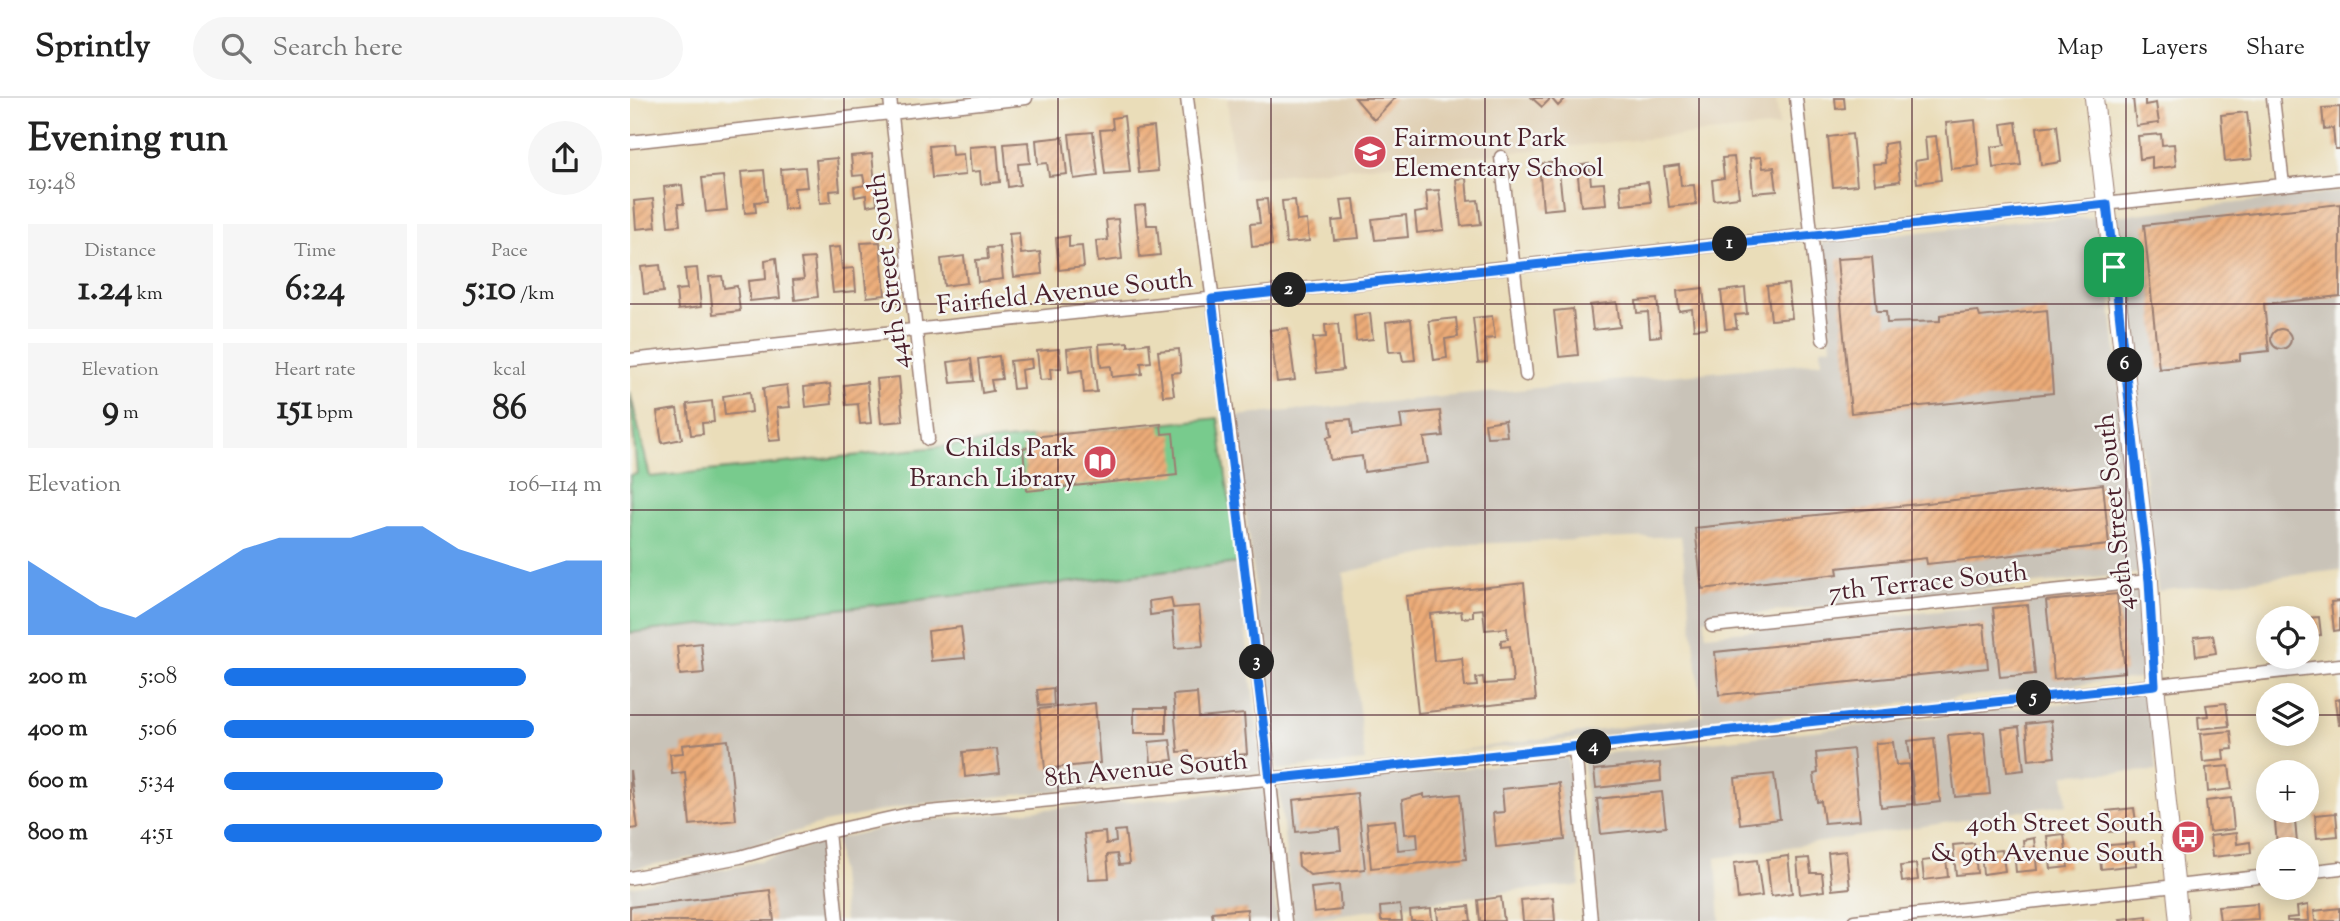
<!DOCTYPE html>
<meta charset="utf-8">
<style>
body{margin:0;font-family:"Sorts Mill Goudy",serif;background:#f6f6f6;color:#222;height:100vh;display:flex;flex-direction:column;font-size:26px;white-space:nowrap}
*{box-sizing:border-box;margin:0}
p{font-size:23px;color:#767676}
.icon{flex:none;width:38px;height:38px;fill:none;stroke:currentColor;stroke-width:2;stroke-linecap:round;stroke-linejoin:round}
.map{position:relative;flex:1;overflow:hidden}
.side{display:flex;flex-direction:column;background:#fff;width:630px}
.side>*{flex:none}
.tools{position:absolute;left:1626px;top:508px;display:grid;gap:14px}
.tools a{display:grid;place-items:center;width:63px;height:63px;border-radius:50%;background:#fff;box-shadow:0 4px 18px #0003;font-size:35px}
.pin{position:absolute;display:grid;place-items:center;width:60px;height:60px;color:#fff;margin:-30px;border-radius:14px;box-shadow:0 4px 10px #0006}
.km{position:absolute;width:35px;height:35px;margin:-18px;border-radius:50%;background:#222;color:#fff;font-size:19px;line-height:35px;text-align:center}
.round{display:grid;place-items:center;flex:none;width:74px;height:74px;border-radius:37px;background:#f6f6f6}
.head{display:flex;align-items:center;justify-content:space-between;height:119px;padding:0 28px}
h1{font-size:38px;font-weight:700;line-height:52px}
.figures{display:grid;grid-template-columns:repeat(3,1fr);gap:10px;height:119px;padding:7px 28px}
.figures div{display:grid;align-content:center;border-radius:0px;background:#f6f6f6;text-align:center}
.figures b{font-size:35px;font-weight:700}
.figures small{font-size:19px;font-weight:400}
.figures p{font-size:19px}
.chart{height:196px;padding:14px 28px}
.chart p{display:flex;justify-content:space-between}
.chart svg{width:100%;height:126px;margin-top:7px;fill:#1a73e8;opacity:.7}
ul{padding:0 28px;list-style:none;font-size:23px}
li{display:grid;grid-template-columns:112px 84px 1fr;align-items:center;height:52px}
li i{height:18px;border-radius:9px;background:#1a73e8}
header{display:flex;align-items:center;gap:42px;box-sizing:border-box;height:98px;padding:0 35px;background:#fff;border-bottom:2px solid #e0e0e0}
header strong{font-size:33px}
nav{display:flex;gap:38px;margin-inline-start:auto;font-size:24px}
.search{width:490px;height:63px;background:#f6f6f6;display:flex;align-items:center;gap:18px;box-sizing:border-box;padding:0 24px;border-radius:38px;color:#767676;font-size:26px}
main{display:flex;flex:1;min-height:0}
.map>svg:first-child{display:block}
.built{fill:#dfceb1}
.industrial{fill:#c9c3b8}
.park{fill:#78cb8d;stroke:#61755c;stroke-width:2}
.building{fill:url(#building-hatch);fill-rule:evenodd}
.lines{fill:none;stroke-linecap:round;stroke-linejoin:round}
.street-casing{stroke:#9a7e72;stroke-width:15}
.secondary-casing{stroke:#9a7e72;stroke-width:20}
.street{stroke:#fff;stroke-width:12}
.secondary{stroke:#fff;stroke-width:18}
.route-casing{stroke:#fff;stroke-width:14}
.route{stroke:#1a73e8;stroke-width:9}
.grid{fill:none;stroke:#4a1f2b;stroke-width:2;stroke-opacity:0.55}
.labels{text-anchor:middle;stroke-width:5;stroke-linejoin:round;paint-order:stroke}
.poi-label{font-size:26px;fill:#4a1f2b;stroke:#f6f6f2;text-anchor:end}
.street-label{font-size:26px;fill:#4a1f2b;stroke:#f6f6f2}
</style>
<header>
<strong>Sprintly</strong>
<div class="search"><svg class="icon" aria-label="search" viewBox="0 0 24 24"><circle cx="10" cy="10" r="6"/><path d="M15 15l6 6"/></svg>Search here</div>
<nav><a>Map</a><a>Layers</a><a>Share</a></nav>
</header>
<main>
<section class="side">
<div class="head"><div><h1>Evening run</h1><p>19:48</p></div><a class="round"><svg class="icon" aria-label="share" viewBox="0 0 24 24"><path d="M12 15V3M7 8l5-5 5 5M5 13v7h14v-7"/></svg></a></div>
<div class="figures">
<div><p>Distance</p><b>1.24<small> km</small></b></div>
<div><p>Time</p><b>6:24</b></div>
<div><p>Pace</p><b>5:10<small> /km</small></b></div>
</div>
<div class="figures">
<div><p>Elevation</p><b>9<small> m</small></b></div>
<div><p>Heart rate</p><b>151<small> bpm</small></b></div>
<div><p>kcal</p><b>86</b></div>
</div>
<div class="chart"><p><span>Elevation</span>106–114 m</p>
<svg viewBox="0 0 160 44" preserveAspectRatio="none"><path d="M0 44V18L10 26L20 34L30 38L40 30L50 22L60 14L70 10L80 10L90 10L100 6L110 6L120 14L130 18L140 22L150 18L160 18V44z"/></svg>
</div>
<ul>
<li><b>200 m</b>5:08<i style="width:80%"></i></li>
<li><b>400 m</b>5:06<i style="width:82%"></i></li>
<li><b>600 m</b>5:34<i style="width:58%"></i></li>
<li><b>800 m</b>4:51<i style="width:100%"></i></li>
</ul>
</section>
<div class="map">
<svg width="1710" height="823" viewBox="0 0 1710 823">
<defs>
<pattern id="building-hatch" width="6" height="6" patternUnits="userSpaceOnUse" patternTransform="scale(1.75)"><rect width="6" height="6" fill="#ecac78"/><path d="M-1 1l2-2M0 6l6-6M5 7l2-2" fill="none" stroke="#c18b63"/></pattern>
</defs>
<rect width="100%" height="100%" fill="#f6f6f2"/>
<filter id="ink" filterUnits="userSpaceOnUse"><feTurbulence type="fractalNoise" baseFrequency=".0143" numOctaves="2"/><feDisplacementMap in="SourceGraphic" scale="14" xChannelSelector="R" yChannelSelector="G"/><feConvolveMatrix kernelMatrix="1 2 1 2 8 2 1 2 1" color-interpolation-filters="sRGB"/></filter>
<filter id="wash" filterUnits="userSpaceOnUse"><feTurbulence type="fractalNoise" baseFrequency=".00686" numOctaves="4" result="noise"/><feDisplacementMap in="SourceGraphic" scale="28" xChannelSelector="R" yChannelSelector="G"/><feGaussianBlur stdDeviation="1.57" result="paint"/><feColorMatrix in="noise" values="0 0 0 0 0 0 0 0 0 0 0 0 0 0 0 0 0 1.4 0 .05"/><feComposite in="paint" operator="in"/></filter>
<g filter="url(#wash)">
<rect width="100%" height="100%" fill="#eaddb9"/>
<path class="built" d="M597,0H1146L1149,28L605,81Z"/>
<path class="industrial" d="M1710,94V472L1528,493L1486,118Z
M1471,119L1511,475L1074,521L1076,537L1512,492L1517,579L799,657L1073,617L1051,438L839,446L713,475L735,663L647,672L604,318L1192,264L1191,250L1201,249L1191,145L1389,123Z
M608,465L632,674L278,707L190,726L108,751L0,771V535Z
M1518,596L1526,673L1434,676L1437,706L1086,760L1090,823H968L953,658Z
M938,660L950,788L889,792L663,823L649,689Z
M633,691L647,823H215L206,741L280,724Z
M191,745L200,823H0V789L111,768Z"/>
<path class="park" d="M0,294L20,379L588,320L608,465L0,535V377L7,376Z"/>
<g id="blocks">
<path class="building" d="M725,0H765L744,22Z
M902,0H936L928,8L921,0L912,9Z
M1205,0H1214L1215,10L1206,11Z
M1503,0H1515V7L1526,5L1529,25L1506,28Z
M1710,9V51H1705L1703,30L1694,31L1692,10Z
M1617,14L1622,61L1595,64L1591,17Z
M494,18L500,74L475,76L470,32L483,31L482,20Z
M1345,22L1349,68L1321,71L1316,25Z
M1386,24L1391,67L1363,70L1361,49L1375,47L1372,26Z
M1427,27L1431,64L1411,67L1407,29Z
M524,29L528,73L509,75L505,31Z
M463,34L468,78L444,81L439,36Z
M1222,36L1227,87L1203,89L1198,39Z
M1531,36L1532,47L1544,46L1546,68L1522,71V59L1510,61L1508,38Z
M1306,38L1311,82L1287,85L1285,63L1297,61L1295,39Z
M433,39L437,76L419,78L417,65L408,66L406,42Z
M398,44L400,65L388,66L390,87L378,89L374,46Z
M1266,44L1270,83L1245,86L1243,66L1255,65L1254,46Z
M321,46L322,57L333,56L335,77L302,80L299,48Z
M367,47L370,84L351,86L350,73L341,74L339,49Z
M242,56L247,106L237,108L236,97L225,99L224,89L235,87L233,77L223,78L221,58Z
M1104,59L1109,99L1084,102L1082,82L1094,80L1092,60Z
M1131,59L1133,70L1144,69L1147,93L1123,95L1120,60Z
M207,60L210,92L200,93L201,104L190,105L186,62Z
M928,64L933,110L913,112L909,66Z
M959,66L961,86L974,85L976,106L951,108L947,68Z
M1049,67L1051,88L1064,87L1066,106L1039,109L1034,69Z
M175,69L177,89L164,90L167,110L154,111L151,71Z
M134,72L137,103L125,104L126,114L115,115L111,74Z
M93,78L97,112L76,114L72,80Z
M836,80L838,103L848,102L851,126L831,128L826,81Z
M1018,84L1021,104L992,107L990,87Z
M52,87L54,106H48L50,127L38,128L34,89Z
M809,92L814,132L787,135L785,115L798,113L796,93Z
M23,101L26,129L6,131L4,103Z
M637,101L642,147L622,149L620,126L630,125L627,102Z
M724,101L729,140L704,142L702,123L714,122L711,102Z
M665,102L667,123L677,122L679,143L656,145L652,103Z
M1710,106V198L1634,206L1639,253L1610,256V262L1529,271L1514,127Z
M515,107L517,127H527L530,157L510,159L505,108Z
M776,117L778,139L745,142L742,121Z
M488,121L492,161L468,164L466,143L478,142L476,122Z
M389,135L391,156L410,154L412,176L384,179L379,136Z
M439,138V149L452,148L454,169L429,172L426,140Z
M250,144L255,197L237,199L231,145Z
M210,149L212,171L224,170L226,193L203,195L198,150Z
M370,149L373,181L348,184L346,162L358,161L357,150Z
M334,158L337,185L314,188L311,161Z
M1242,159L1247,213H1256L1257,225L1310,223V217L1348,213L1350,219L1417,212L1423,295L1221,315L1207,161Z
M146,160L150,200L120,203L118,183L136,181L135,162Z
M184,160L188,199L165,202L163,182L174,181L171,161Z
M30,167L33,194L14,196L11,169Z
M67,170L71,209L48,212L46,192L57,191L55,171Z
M92,178L94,190L107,188L110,213L83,216L79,179Z
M1158,186L1162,220L1141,222L1137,188Z
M1073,190L1077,230L1064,231L1062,211L1049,213L1047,193Z
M1115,190L1117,216L1105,217L1107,230L1095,231L1091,193Z
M1027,201L1031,238L1020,239L1018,214L1007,215L1006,203Z
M987,204L990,229L963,232L960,207Z
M943,211L948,257L929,259L924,213Z
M740,215L743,241L726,243L724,217Z
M862,218L865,240L855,241L857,264L848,265L843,220Z
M826,220L828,239L815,241L817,260L804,262L799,223Z
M781,221L785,262L773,263L771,253L759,254L756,224Z
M708,226L713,272L687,275L683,240L696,239L695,227Z
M658,230L665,282L647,284L640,232Z
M1641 241a10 10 0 1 1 20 0a10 10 0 1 1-20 0Z
M498,244V248L519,245L521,264L511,265L512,276L482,279L481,268L471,269L469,246Z
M462,248L467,294L454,295L452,272L439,274L437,251Z
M429,251L431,270L420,271L421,281L410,282L407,253Z
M549,251L551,274L541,275L544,297L533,298L528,253Z
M369,258L372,281L361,282L363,293L352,295L348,261Z
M341,261L344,283L321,285L318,264Z
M401,261L402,270L391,272L393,290L383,291L380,263Z
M269,279L273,323L251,325L247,281Z
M237,284L241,325L230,326L228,306L216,307L214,287Z
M200,286L202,306L176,309L174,289Z
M157,287L160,309L147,310L151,342L139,343L133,290Z
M120,294L122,314L95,317L93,298Z
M82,303L84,324L72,325L73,336L61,337L57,306Z
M47,311L52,341L32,345L27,314Z
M810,313L813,338L794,340L798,365L734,374L732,358L700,362L697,339L702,338L700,323L721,321L723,336L772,330L770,317Z
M875,322L877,338L857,339L855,325Z
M531,326L532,336L543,335L547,377L397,393L393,350L403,349L402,339Z
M1473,386L1479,447L1297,466L1296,460L1207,470L1208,476L1072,491L1065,430Z
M894,485L906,602L788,615L776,498ZM853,511L855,532L877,530L878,541L871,542V549L880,548L883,584L854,586L853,579L846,580L847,588L835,589L832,560L804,563L800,516L831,513L832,520L843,519V512Z
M1487,496L1495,574L1424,581L1416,503Z
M541,500L543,510L569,508L573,548L545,550L542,514L520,517L519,503Z
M1710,503V532L1704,533L1701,504Z
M1398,507L1405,576L1370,579L1363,510Z
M1689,519L1691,537L1676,538V520Z
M1354,526L1358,570L1089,597L1085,554Z
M331,529L335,560L301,563L298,533Z
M1583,537L1586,555L1566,558L1564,539Z
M71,545L74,575L50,577L47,548Z
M423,590L424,607L409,608L407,592Z
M567,595L569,620L614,616L617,656L560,661L559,653L548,654L543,597Z
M1710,601V627H1708L1705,602Z
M465,605L470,665L415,671L409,611Z
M1596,605L1599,628L1569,631L1568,619L1578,618L1576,607Z
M504,610H536V635H504Z
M1421,623L1425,659L1399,662L1396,626Z
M1389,629L1394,672L1377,674L1372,631Z
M1601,633L1603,651L1593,652L1594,662L1573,664L1570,636Z
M1354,634L1360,696L1325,699L1318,637Z
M1304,640L1310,704L1285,707L1278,643Z
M98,642L106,722L60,727L55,674L42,676L40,656L53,655L52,647Z
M540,642L543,662L521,664L519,644Z
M1263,644L1266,667L1279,666L1283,706L1251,709L1245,645Z
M367,651L370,675L335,679L333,654Z
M1223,651L1230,722L1194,725L1191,703L1187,704L1184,676L1188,675L1186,655Z
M1030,665L1031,683L966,690L964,672Z
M1599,668L1602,691L1578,694L1576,670Z
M0,672L8,730L0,731Z
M1144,676L1150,721L1110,726L1105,680Z
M929,685L935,742L866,749L863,715L874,714L872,691Z
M1032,694L1036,729L971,736L967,701Z
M727,695L735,771L680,777L669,768L668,756L711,752L709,730L666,734L663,702Z
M794,696V700L830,696L836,761L741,770L737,725L765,722L768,752L788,750L787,735L775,736L772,702Z
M1601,700L1604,731L1579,734L1576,703Z
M1504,710L1507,731L1479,734L1477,713Z
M1644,712H1664L1667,745L1647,747Z
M1706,715L1708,738L1687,740L1685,717Z
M495,732L499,766L489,767L487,756L477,757L479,780L459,781L454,736L475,734L476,746L486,744L485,733Z
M1606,735L1607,746L1620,744L1621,755L1582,759L1580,738Z
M1434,736L1438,769L1421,771L1417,738Z
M1404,740L1407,772L1386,774L1384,753L1394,752L1393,742Z
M1344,745L1347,775L1326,777L1323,747Z
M1504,745L1506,767L1471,771L1469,748Z
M1372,752L1375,773L1353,776L1351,754Z
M1216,753L1220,790L1202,792L1198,755Z
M1158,758L1162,795L1141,798L1137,761Z
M1179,760L1181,775H1192L1194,793L1170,796L1167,761Z
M1316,760L1318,779L1294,782L1292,763Z
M1127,762L1132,798L1108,801L1104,765Z
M1286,766L1288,782L1272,784L1270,768Z
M709,787L711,812L684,815L681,790Z
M140,792L144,823H0V809Z
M871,799L874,823H850L848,802Z
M923,799L925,823H893L891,802Z
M1627,805L1628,821L1590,823L1588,808Z
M770,807L772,823H751L750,809Z
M1678,807L1679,823H1657V820L1668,819L1667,809Z
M839,808L841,823H808L807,811Z
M1710,810V823H1685L1684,813Z
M617,811L618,823H583L582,814Z
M801,811L802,823H781L780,813Z
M1517,818V823H1491L1490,821Z"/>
</g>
</g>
<g filter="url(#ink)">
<use href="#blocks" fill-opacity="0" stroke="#9a7e72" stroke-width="2"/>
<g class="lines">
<defs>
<path id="street" d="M260,0L298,341
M557,0L615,455L655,823
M1166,0L1193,241
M1643,0L1653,87
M0,44L396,0
M871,59L896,277
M0,262L1710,81
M1082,528L1519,483
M945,651L961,823
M198,734L207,823
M1676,774L1710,770
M0,780L110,759L198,734L279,716L945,651L1710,567
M1224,823L1638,778"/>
<path id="secondary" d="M1464,0L1519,483L1525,587L1549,823"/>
</defs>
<use href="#street" class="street-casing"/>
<use href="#secondary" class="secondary-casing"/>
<use href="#street" class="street"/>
<use href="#secondary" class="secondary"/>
</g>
</g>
<g class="lines" filter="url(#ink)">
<defs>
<path id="route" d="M1477,106L1519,483L1525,587L640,681L582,201Z"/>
</defs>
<use href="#route" class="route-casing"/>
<use href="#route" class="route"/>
</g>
<path class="grid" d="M214,0V823M428,0V823M641,0V823M855,0V823M1069,0V823M1282,0V823M1496,0V823M0,206H1710M0,412H1710M0,617H1638M1676,617H1710"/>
<defs>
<symbol id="school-disc" viewBox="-11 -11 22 22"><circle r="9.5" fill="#d1495b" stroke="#f6f6f2"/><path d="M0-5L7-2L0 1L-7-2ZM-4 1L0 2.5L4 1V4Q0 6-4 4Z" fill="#fff"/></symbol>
<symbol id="library-disc" viewBox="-11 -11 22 22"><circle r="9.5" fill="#d1495b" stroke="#f6f6f2"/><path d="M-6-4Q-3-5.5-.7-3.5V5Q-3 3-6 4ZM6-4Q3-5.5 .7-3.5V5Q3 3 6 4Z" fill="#fff"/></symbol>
<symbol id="bus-disc" viewBox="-11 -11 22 22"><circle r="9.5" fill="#d1495b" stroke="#f6f6f2"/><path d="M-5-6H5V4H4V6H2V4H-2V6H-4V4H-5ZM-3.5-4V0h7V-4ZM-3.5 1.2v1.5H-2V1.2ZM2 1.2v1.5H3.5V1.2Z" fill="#fff"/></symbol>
</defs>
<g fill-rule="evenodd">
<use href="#school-disc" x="721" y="35" width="38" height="38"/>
<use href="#library-disc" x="451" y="345" width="38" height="38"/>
<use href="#bus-disc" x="1539" y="720" width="38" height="38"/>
</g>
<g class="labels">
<g class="poi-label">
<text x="764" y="48" text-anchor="start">Fairmount Park<tspan x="764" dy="30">Elementary School</tspan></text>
<text x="446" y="358">Childs Park<tspan x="446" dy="30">Branch Library</tspan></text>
<text x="1534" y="733">40th Street South<tspan x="1534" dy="30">&amp; 9th Avenue South</tspan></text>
</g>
<g class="street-label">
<text transform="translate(257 173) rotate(-97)" y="9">44th Street South</text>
<text transform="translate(435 193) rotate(-6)" y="9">Fairfield Avenue South</text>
<text transform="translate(1484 414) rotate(-96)" y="9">40th Street South</text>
<text transform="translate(1298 483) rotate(-6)" y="9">7th Terrace South</text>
<text transform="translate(516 670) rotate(-5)" y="9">8th Avenue South</text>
</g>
</g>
</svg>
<div class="tools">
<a><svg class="icon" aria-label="locate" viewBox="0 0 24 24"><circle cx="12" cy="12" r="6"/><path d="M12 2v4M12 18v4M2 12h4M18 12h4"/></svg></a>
<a><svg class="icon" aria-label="layers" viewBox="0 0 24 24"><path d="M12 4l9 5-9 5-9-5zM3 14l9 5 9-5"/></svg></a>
<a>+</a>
<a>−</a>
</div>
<div class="pin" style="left:1484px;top:169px;background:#1e9e55"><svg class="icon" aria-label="arrive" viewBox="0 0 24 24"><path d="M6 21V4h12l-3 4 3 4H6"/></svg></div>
<b class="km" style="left:1100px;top:146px">1</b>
<b class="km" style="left:659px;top:192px">2</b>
<b class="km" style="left:627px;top:564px">3</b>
<b class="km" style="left:964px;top:649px">4</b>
<b class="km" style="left:1404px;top:600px">5</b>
<b class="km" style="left:1495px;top:267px">6</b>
</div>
</main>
